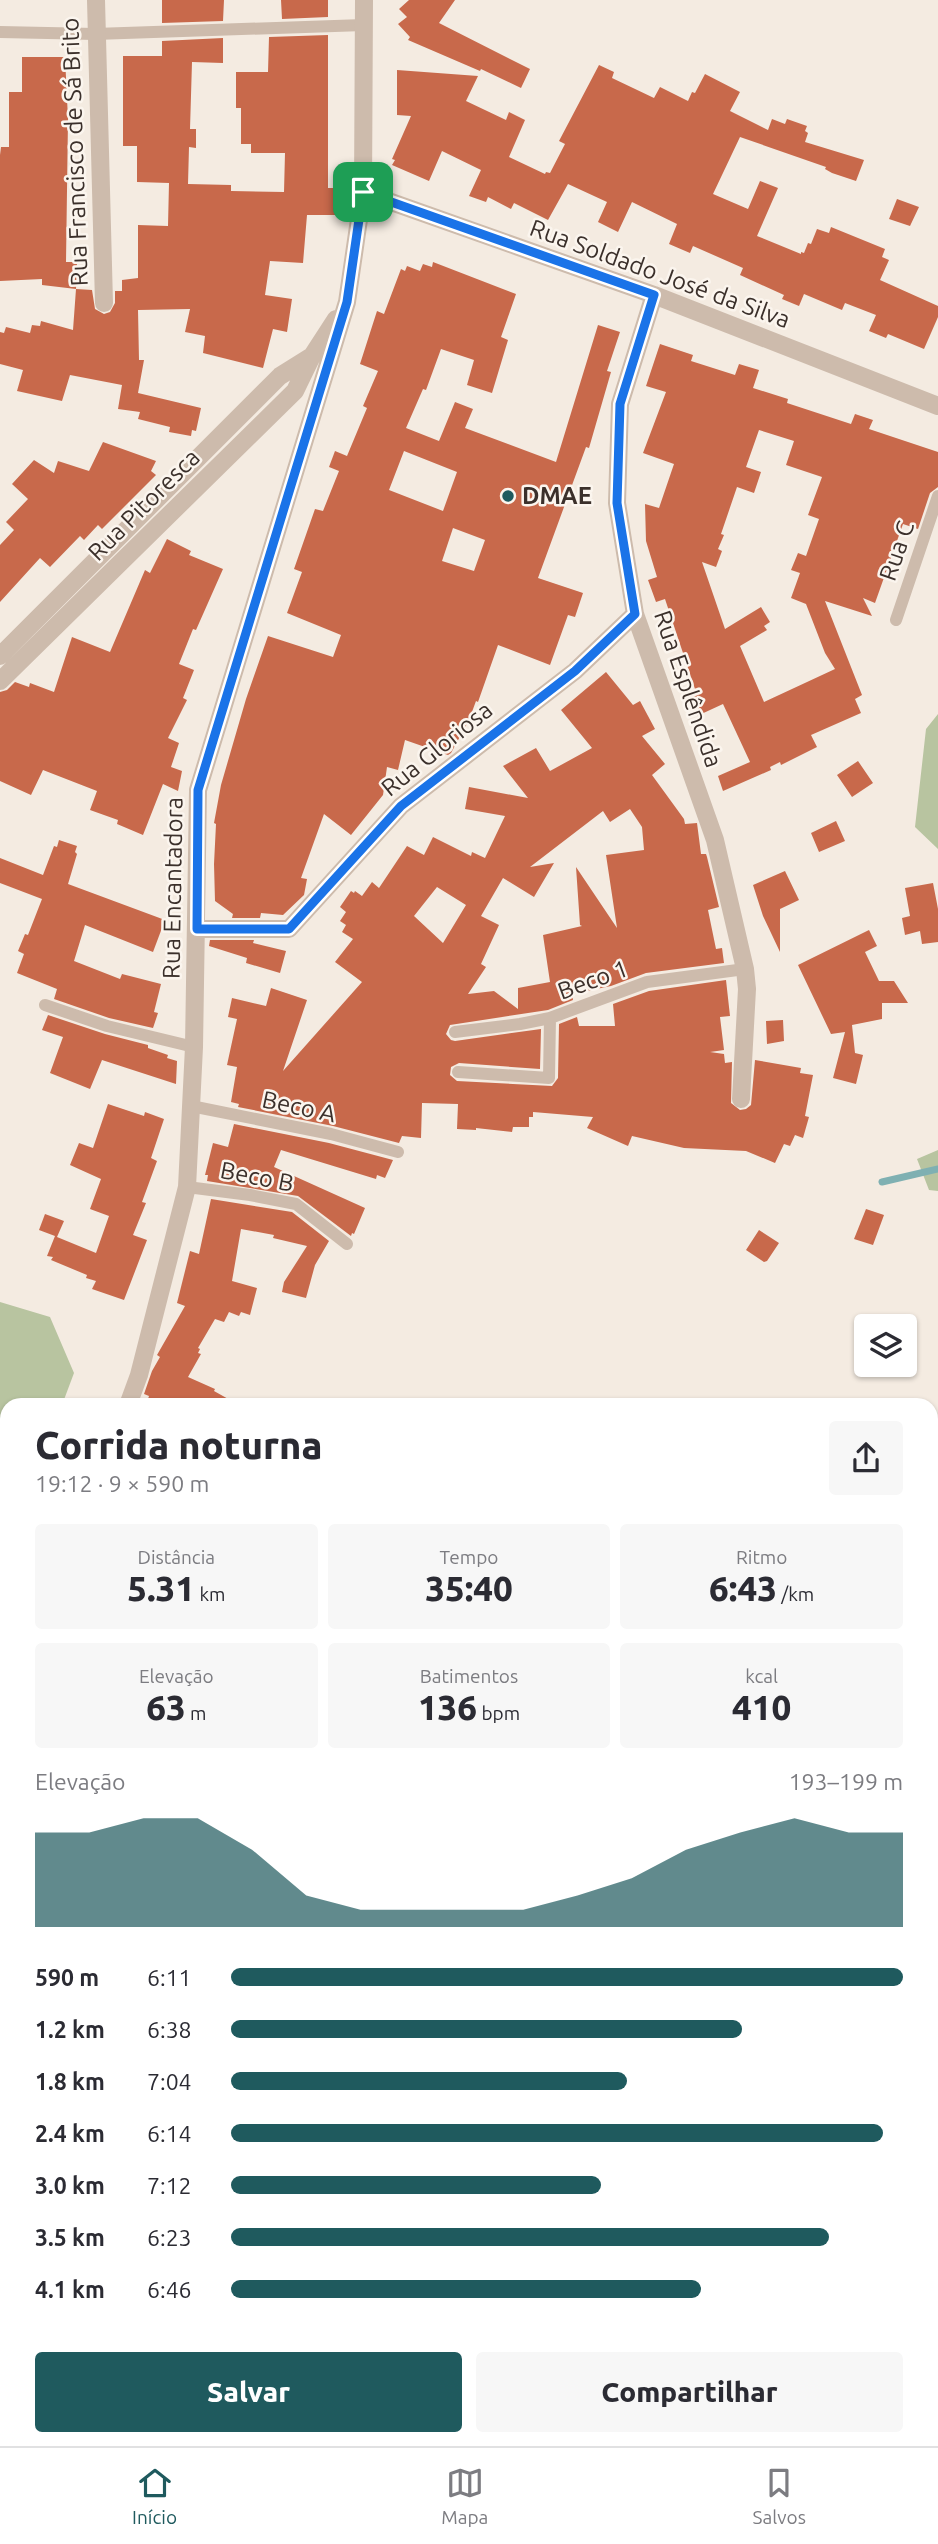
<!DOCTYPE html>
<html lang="pt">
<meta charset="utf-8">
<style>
body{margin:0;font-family:Ubuntu,sans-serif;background:#f7f7f7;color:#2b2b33;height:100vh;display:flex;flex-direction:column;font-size:26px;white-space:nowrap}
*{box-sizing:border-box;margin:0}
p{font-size:23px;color:#7c7c81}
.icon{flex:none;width:38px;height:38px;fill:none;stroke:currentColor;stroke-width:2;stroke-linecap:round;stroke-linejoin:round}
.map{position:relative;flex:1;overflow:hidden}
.panel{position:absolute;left:0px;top:1398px;width:938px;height:1048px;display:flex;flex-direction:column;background:#fff;border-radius:21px 21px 0 0;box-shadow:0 2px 5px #0004}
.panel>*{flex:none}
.tools{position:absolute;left:854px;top:1314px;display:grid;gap:14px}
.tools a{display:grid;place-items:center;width:63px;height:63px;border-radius:7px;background:#fff;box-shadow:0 2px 5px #0004;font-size:35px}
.pin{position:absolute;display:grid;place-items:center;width:60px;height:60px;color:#fff;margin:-30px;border-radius:14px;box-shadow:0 4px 10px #0006}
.round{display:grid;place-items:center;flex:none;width:74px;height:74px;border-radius:7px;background:#f7f7f7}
.headline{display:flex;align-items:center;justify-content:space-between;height:119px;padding:0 35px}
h1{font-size:38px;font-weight:800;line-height:52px}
.stats{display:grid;grid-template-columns:repeat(3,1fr);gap:10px;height:119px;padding:7px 35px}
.stats div{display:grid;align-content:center;border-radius:7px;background:#f7f7f7;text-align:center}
.stats b{font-size:35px;font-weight:800}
.stats small{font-size:19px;font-weight:400}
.stats p{font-size:19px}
.chart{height:196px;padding:14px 35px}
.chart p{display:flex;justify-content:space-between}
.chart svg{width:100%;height:126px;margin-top:7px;fill:#1f5a5e;opacity:.7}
.cta{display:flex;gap:14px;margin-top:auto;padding:14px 35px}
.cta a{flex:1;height:80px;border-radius:7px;background:#1f5a5e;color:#fff;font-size:28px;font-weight:800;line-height:80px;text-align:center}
.cta a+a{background:#f7f7f7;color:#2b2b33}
ul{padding:0 35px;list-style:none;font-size:23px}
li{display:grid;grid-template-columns:112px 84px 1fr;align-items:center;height:52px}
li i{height:18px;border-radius:9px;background:#1f5a5e}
.dock{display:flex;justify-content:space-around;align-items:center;height:98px;border-top:2px solid #e1e1e2;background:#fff;font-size:19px;color:#7c7c81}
.dock a{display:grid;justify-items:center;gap:4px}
.dock .active{color:#1f5a5e}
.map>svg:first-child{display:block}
.green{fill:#b8c4a0}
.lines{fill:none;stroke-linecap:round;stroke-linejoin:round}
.stream{stroke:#7fb0b2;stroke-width:7}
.building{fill:#c8694b;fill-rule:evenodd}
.lane{stroke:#cdbbac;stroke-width:12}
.street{stroke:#cdbbac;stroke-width:18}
.route-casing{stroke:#fff;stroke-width:14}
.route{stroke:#1a73e8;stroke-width:9}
.poi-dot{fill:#1f5a5e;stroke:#fbf5ee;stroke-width:2.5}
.labels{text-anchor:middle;stroke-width:5;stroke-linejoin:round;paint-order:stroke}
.street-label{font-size:24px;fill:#3b302b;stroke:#fbf5ee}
.poi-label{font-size:24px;font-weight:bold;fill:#3b302b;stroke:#fbf5ee;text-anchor:start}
</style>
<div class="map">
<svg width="938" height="2446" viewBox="0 0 938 2446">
<rect width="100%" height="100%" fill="#f4ebe1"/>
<path class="green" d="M938,714V849L915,827L926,729Z
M938,1150V1191L929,1190L917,1159Z
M0,1302L50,1317L74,1373L62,1405H7V1534L0,1545Z
M931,2121L938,2126V2403L931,2409Z
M55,2440H899L892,2446H57Z"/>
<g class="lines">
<path class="stream" d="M882,1182L938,1169
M0,2069L7,2082
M239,2440L241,2446"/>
</g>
<path class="building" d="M162,0H224L223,21L162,23Z
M281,0H328V17L282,19Z
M409,0H455L439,23L530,69L521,88L481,69L480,71L408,40L410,37L398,24L407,17L399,9Z
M328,35V188H339L337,215H307L303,263L270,261L265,295L292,299L287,332L273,329L263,368L203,353L205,336L185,332L190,309L138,310L139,360H144L138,393L201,408L196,431L192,430L191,436L169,432L170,427L138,419L140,412L118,409L122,385L70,375L62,401L17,391L23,370L0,364V332L4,333L6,327L30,333L32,325L40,326L41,321L73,330L76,289L92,290L95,309L104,314L110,312L115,303V291H122V280L138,278V225L168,226L169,183L137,182V146H123V56H162V41L223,38V63L192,62L190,129H196V148L189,147L188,184L231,185V191L284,192L285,153H251V144H241V108H236V72H268L269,37Z
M22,57H65L68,119L66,262H77L76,289L42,285V279L0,281V155L1,147H9V92H22Z
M599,65L614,72L612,78L654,98L660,87L688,101L692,92L695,93L705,74L740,92L730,111L768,130L772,119L785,124L787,119L807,126L805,131L808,133L805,142L864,160L856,181L832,173L825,169L826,167L740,137L713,194L748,209L760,181L778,188L757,236L801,254V252L804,253L808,243L811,244L817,229L829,233L831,227L885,249L882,257L889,260L880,280L938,306V317L924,349L888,334L886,338L869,331L876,315L845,303L842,310L804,294L799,306L782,299L784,295L740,275L743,268L693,246L690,253L669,244L677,224L632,202L618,232L598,222L607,202L568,184L548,220L514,203L511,209L488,197L486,202L469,196L481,170L442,151L429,181L392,165L395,160L392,159L411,116L397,115V70L478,76L466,101L506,120L509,112L525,120L509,157L545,174L546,172L550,173L565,144L559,141Z
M897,199L919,207L910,226L889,219Z
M433,262L516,294L501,337L508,340L492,393L467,385L474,360L441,349L426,390L423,389L406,428L439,441L455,402L473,409L465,428L556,462L598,325L620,332L607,371L611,372L589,448L586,447L538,578L583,593L575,617L568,615L550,665L498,645L478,702L476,701L469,720L451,753L448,755L405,740L398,770L387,767L383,795L351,835L324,814L301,878L307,879L304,895L283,915L261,913L260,918H232L233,914L215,901L214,864L216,824L214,823L221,785L246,699L268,636L333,657L341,635L287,613L302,572L294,569L315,509L323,511L339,471L329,467L335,451L347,456L367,408L363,406L378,371L360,364L377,311L384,314L401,269L405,271L407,266L420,271L423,264L432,267ZM404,451L457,472L443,511L389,490ZM453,528L485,540L474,571L442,561Z
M660,344L693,355L691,361L735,375L739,364L759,370L753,388L788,399L787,403L851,424L855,414L873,420L869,429L938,452V487L930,493L918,529L903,524L875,603L863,598L872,616L825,601L862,695L855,699L861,713L811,735L817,747L781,765L780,762L770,767L771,770L723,791L718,776L750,762L723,704L697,716L691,697L697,695L665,599L656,602L648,580L657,577L646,541L645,504L659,508L674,464L643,453L666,392L646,386ZM759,430L794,441L786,465L822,477L808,515L819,519L806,556L798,553L791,570L800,573L791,598L806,604L825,653L835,669L764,702L740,646L767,630L764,626L770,622L761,607L725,629L702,562L716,567L722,551L718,549L724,535L721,534L737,487L754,493L761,472L746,467Z
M103,442L156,461L151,471L156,475L102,529L98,525L84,540L80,536L50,567L40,558L0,602V545L14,530L6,522L28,499L12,484L34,460L54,473L58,461L89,471Z
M167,539L191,551L189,555L223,569L196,630L193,629L179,664L194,670L183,698L187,700L168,738L179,743L171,767L182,771L178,791L163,784L143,835L117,824L118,820L90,810L97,791L43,770L31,795L0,781V692L7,690L15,682L29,687L30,683L54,692L72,637L110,652L145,570L150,573Z
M606,672L633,705L640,701L655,729L642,736L665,764L652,775L684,819L685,824L697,823L701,854H706L707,857L719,907L708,910L716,949L722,948L724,963L646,973L611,986L572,994L573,1000L548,1010L450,1025L446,1034L451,1040L455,1041L541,1029L540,1069L459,1063L451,1067L450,1075L457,1081L552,1086L558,1078L559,1024L577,1017L579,1026H615L613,1004L649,991L726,980L730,1016L720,1017L724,1050L710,1052L724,1054L725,1063L732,1062L731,1103L740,1110L746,1109L751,1105L755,1060L801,1068L800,1073L813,1075L805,1116L809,1117L803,1138L795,1135L790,1146L784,1144L775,1163L746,1151L684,1148L632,1136L628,1146L587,1128L593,1117L533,1112V1117H529V1127H513L512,1132L476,1128V1130L457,1129L458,1104L422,1103L421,1138L402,1136L399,1143L333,1126L238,1107L239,1104L231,1102L237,1067L227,1065L237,1019L228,1017L232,998L266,1006L271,988L307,1000L283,1071L362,982L335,962L353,939L342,932L346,925L340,921L346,912L340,907L351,891L354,893L355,891L362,896L372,882L379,888L407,846L424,855L433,837L471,856L472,852L485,858L505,816L465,809L469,787L528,798L503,766L536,748L550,771L592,748L561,710ZM630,809L642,827L644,850L606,855L617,928L576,867L580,925L582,926L543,935L550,982L518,988V1009L494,991L468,994L486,967L481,964L499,925L481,916L503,878L534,897L554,863L530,867L603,811L610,822ZM437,887L466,905L443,943L414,916Z
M858,761L873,783L852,797L837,775Z
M836,821L845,841L819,852L811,833Z
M59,840L77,846L75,852L77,854L68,884L165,920L153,952L85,925L74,961L120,979L122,974L161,984L154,1012L158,1013L153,1028L109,1018L54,999L57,989L17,973L24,954L18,951L25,934L28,935L42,899L0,883V858L43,875L54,846L57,847Z
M785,871L799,900L780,909V952L763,916L753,885Z
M933,883L938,909V942L922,944L920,931L905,935L902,918L910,916L905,888Z
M869,930L877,946L865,952L879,981H894L908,1003H882V1019L852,1025L855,1053L863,1055L856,1084L833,1078L845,1032L831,1034L798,965Z
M210,940H254L253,943L286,951L280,973L246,963L247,958L209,946Z
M48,1015L105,1034L148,1045V1048L168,1055L167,1058L177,1061L176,1084L102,1060L90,1089L50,1073L63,1037L42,1030Z
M783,1020L784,1041L767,1044L766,1021Z
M108,1104L144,1116L145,1112L164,1119L151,1158L157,1161L142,1202L146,1203L133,1235L147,1240L124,1300L92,1289L96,1281L86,1278L87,1275L51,1260L53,1257L47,1256L55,1236L39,1230L45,1214L64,1221L57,1237L96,1253L109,1216L90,1209L101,1179L70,1165L79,1143L93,1148Z
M234,1124L329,1143L393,1160L385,1178L377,1175L376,1179L281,1150L274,1167L365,1208L354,1234L352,1233L351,1236L298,1196L207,1181L208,1175H205L213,1143L228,1147Z
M211,1199L292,1212L329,1241L315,1265L306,1298L282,1292L284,1282L307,1246L273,1238L274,1235L241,1229L232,1281L257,1288L250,1315L241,1312L239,1316L229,1312L224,1322L215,1319L198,1348L200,1349L198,1353L201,1354L188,1377L215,1389L214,1391L239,1405H146L149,1396L144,1394L152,1371L160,1357L157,1355L185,1306L177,1303L190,1251L199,1254Z
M866,1209L884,1215L873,1245L854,1239Z
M759,1230L779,1243L767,1261L764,1262L746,1250Z"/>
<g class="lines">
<path class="lane" d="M0,32L95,34L364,25
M896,620L938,496
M45,1005L107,1026L194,1047
M455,1032L520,1024L550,1018L647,982L745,969
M458,1072L549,1078L550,1018
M191,1106L331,1134L398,1152
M187,1187L250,1195L296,1204L347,1244
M0,2042L7,2049"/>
<path class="street" d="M96,0L104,303
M363,192L654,295L938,406
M654,295L620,404L617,503L635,614L715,840L745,969L747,989L741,1099
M0,656L280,376L312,356
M0,681L295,391L312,356L336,319
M197,929H289L401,806L575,671L635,614
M128,1405L139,1375L187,1187L194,1047L198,790L347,302L363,192L364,0
M0,1911L7,1897
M0,2187L3,2204L0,2209"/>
</g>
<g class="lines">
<defs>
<path id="route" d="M363,192L654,295L620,404L617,503L635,614L575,671L401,806L289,929H197L198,790L347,302Z"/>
</defs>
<use href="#route" class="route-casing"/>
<use href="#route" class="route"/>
</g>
<circle class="poi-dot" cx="508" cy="496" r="7"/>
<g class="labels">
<g class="street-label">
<text transform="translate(75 152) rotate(-92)" y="8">Rua Francisco de Sá Brito</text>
<text transform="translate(660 274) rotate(20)" y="8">Rua Soldado José da Silva</text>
<text transform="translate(144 505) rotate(-45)" y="8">Rua Pitoresca</text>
<text transform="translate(897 551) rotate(-71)" y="8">Rua C</text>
<text transform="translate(688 689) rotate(71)" y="8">Rua Esplêndida</text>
<text transform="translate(437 749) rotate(-39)" y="8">Rua Gloriosa</text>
<text transform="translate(173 888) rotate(-89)" y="8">Rua Encantadora</text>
<text transform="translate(593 980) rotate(-20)" y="8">Beco 1</text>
<text transform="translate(299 1107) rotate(12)" y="8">Beco A</text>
<text transform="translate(257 1177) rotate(11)" y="8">Beco B</text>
</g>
<g class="poi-label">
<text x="522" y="504">DMAE</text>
</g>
</g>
</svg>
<div class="tools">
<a><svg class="icon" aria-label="layers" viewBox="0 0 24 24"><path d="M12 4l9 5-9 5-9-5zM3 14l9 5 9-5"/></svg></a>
</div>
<div class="pin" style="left:363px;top:192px;background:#1e9e55"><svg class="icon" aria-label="arrive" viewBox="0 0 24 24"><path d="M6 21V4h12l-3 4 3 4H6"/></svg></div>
<section class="panel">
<div class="headline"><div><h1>Corrida noturna</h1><p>19:12 · 9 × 590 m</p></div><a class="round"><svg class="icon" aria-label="share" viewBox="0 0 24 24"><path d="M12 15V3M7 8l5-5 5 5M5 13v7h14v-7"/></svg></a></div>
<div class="stats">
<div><p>Distância</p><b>5.31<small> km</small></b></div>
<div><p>Tempo</p><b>35:40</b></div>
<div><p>Ritmo</p><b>6:43<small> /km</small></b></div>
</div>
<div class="stats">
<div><p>Elevação</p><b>63<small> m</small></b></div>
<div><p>Batimentos</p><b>136<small> bpm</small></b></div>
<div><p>kcal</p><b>410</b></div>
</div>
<div class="chart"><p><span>Elevação</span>193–199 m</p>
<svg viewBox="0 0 160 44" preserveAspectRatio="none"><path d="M0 44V11L10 11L20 6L30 6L40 17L50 33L60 38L70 38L80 38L90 38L100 33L110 27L120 17L130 11L140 6L150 11L160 11V44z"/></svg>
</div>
<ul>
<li><b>590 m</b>6:11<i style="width:100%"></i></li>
<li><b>1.2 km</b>6:38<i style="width:76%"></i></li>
<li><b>1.8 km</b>7:04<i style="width:59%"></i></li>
<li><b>2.4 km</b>6:14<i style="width:97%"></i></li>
<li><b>3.0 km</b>7:12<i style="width:55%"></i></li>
<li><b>3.5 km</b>6:23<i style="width:89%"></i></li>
<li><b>4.1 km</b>6:46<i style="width:70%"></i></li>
</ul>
<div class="cta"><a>Salvar</a><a>Compartilhar</a></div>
</section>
</div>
<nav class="dock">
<a class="active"><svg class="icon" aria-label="home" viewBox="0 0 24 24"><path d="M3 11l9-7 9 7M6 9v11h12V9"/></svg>Início</a>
<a><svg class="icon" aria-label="map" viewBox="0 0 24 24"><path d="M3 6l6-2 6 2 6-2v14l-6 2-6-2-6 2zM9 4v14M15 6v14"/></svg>Mapa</a>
<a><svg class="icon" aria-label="saved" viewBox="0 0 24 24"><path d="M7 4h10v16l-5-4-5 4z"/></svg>Salvos</a>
</nav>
